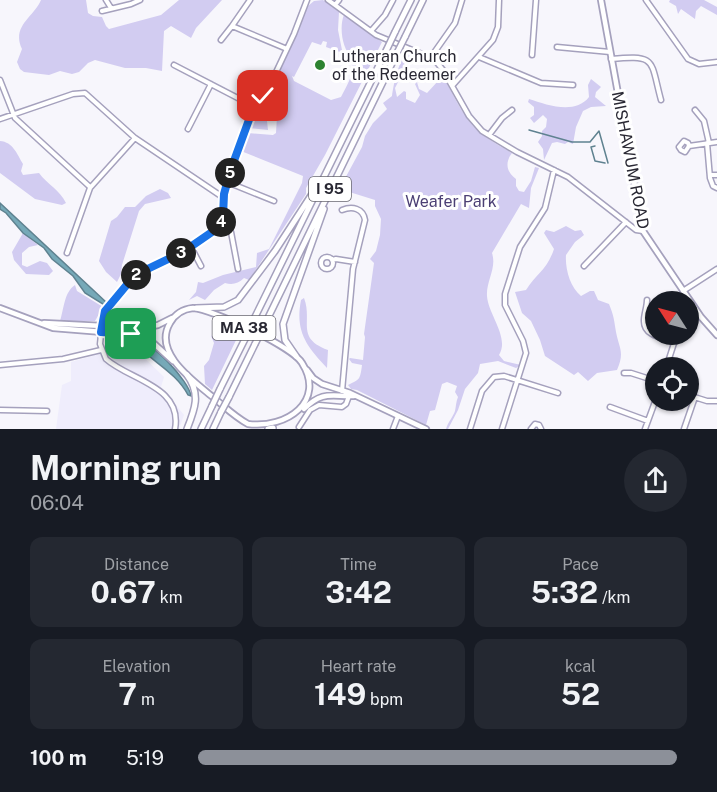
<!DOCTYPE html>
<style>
body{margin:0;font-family:"Public Sans",sans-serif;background:#242831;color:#f1f3f6;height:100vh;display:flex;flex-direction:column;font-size:22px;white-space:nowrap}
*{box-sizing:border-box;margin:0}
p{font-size:20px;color:#9ea1a6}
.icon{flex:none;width:33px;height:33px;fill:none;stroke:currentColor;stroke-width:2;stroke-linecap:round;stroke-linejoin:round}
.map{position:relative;height:429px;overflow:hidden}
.panel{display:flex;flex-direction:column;background:#171b24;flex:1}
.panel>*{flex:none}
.needle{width:39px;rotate:306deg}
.controls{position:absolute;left:645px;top:291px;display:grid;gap:12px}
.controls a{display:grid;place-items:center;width:54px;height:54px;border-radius:50%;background:#171b24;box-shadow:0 2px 4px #0004;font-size:30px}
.pin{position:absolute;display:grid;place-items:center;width:51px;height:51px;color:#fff;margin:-26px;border-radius:12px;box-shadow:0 3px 9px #0006}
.km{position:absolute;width:30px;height:30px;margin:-15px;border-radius:50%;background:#222;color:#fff;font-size:16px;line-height:30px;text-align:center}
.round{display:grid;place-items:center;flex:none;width:63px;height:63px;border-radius:32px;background:#242831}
.head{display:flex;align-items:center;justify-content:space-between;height:102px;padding:0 30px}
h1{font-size:33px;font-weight:700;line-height:45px}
.figures{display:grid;grid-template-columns:repeat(3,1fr);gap:9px;height:102px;padding:6px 30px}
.figures div{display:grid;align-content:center;border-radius:12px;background:#242831;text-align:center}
.figures b{font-size:30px;font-weight:700}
.figures small{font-size:16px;font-weight:400}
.figures p{font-size:16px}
ul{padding:0 30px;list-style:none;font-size:20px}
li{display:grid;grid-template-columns:96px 72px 1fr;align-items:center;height:45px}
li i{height:15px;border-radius:8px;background:#8c9099}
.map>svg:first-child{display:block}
.built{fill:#efedfc}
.green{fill:#d2ccf1}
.water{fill:#76a9b8;stroke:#5f8290;stroke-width:1.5}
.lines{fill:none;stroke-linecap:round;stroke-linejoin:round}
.stream{stroke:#5f8290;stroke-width:1.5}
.canal{stroke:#76a9b8;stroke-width:4}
.minor-casing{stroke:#a5a1bd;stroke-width:7}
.major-casing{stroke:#a5a1bd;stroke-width:8}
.highway-casing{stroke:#a5a1bd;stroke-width:8}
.minor{stroke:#fff;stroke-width:4}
.major{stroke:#fff;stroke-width:4.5}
.highway{stroke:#fff;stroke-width:5}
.highway-bridge-casing{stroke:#a5a1bd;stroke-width:8;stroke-linecap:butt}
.highway-bridge{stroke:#fff;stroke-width:5}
.route-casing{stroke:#fff;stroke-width:12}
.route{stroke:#1a73e8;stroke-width:8}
.poi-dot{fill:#2d8331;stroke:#fff;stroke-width:2}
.labels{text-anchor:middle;stroke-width:6;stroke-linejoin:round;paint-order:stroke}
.shield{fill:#fff;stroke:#696870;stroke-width:1.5}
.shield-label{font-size:15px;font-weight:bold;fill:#292833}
.poi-label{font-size:16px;fill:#292833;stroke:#fff;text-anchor:start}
.street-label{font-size:16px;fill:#292833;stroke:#fff}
.park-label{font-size:16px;fill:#4b3f74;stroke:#fff}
</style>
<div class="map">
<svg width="717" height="429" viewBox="0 0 717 429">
<rect width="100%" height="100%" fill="#f7f6fc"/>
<path class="built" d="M131,345L164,377L161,387L184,415L179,429H56L62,385L71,381V362Z"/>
<path class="green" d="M41,0H86L88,13L93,16L102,17L106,26L109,29L161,15L179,0H222L196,28L191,38L171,26L164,31L162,71L146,68H125L95,60L88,63L79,72L72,74L60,71L49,75L24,72L20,69L17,62L22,49C11,26 34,17 41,0Z
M323,0L339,12L338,30L342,50L340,52L326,47L327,42L323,41L321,45L312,42L294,77L292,76L294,81L331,100L341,97C348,83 355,73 352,57C342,50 339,26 344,15L382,42L325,155L306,188V194L249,280L244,278C238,284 232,285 225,283L214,290L205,300L197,296L189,300L196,292L198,282L203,283L223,275L256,267L257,253L269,249L302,183L303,176L241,151L248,133L273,135L276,133L277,116L264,114L263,119L267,121L268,130L249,128L251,122L271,88L308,6L314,1Z
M670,0H704L717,7V15L701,6L696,11L695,19L681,9L678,14L676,6L669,2Z
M407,53L412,55L395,88L397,97L404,91L406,92V99L415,103L420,95L415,84L417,82L419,89L427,93L438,81L444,79C453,93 459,108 469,121C480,136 497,144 512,153C505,162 506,172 516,179V186L519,191L524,192L531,181L535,167L539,168L531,188L529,208L521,204L492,253C497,268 486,281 487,296C488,314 510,338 499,355L504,361L521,365L516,368L498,361L480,364L478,373L465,389L458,410L448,429H446C448,422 453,417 455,411C456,406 456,402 458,397L455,392L457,386L447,382L442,384L435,410L430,411L426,425L357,390L351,389L348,385C360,379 360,380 362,365L352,363L349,359L350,358L363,360L365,337L364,334L374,263L370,259L376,251L380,235L381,219L375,206V200L343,190L342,184L362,147L365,136L373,123L387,109L383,103L392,96C394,83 398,62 407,53Z
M591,79L601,87L596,92L595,97L606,106L591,107L583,111L576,127L573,144L568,142L565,144L557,142L552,143L544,160L543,149L538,142L542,136V131L546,127L547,119L543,115L534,123L530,118L534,115V107L528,102L529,99C547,105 575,115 589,97L588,85Z
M0,141C13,142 17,154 23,164L21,171L23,175L39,173C47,184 60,190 66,203L62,205L35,199L0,173Z
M160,189L168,193L171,198L145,204L139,211L122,265L121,274L117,282L106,272L99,261L111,221L117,217L125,207H135L146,196Z
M566,226L575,231L581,230L584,235L575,242L566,255C565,269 570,287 581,296L590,291H594L598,300L609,304C614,316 614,320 616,332C619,348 625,352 617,370L597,373L588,381L578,372L574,375L545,356L540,340L531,321L522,313L515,292L526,290C536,274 547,270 554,249L544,233L546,230L554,232Z
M23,233L38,245L29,247L22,253V265L27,267L40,261L47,263L53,271L49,275L26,274L14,260L12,252Z
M75,285L77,291L103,307L95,321H60C64,309 64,292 75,285Z
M304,298C313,321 295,338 328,350L327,368C306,346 295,331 301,300Z
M224,327L237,331L239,334L212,390L205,384L204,366L209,360L214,343L211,336L219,333Z"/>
<path class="water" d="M0,203L106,302V306L85,293L73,276L52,259L44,248L23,233L6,213L0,209Z
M136,340C151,340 189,381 191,396L188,395C176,372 152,362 135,343Z"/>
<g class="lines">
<path class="stream" d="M529,130L572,142H590L599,131L608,163
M595,146L591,147L595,161L605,163"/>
<path class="canal" d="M112,311L122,320"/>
<defs>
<path id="minor" d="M106,0L111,8
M250,0L232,26L287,49
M328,0L376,35L434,59L443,70L469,116L482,131L517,152L568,177L636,230L643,231
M646,0L688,59L699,64L717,62
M335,5L339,0
M102,11L131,4L140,0
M371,31L385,15L393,0
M221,40L232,26
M557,47L610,52
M532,55L536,0
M431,57L455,23L462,0
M479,57L541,83L573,85
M611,59C657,55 650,59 661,100
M174,65L255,107
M0,80L15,118L90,187
M452,86L493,40L498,27L499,0
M695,110L704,121L709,143
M0,119L73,94L85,93L135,138L224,198
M188,129L211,84
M489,135L502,118L512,110
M707,143L710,178L713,186L717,188
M689,146L688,143L684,141L679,147L681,150L685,152L689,146L717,142
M710,175H717
M227,182L274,201
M342,210C352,206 363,208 365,220L353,269L342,391
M222,220L231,232L238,269
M191,247L201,266
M67,253L90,188L135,138
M321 263a6 6 0 1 1 12 0a6 6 0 1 1-12 0Z
M332,260L336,259L355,262
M584,266L626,222
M683,291L717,269
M647,300C647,307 644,314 644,320C643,336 663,338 674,342
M0,365L63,359L101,350
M666,368L677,334
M624,373H631L656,381
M688,395L707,401H717
M610,407L648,421
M0,410L47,411
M299,427L310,410L319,405L342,407L346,404L349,396
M175,429C183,386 129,380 106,359L100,344L103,315L132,278L141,272L184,252L214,231L221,223L223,216L224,198L227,182L249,120L270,85L294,34L307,0
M393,429L398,416
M470,429L482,391L494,377L504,376L558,393
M502,429L526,353L523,341L505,305V294L520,247L545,208L554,170
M531,429L535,424L539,425L541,429
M645,429L656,399
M684,429L695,397"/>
<path id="major" d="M601,0L643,231L701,317L717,335
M0,308L53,328L140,335L151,341L173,361
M193,308C212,309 293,347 302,363C326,401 287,429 248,424C235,417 225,407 214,398C195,382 152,353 170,323C175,314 183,309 193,308Z
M44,323L143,328L158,325L172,318
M307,370L313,378L322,384L350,393L426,429
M304,409C323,390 332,397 354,396"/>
<path id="highway" d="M395,32L411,0
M405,37L423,0
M196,308L224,307L238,300L275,251L312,194
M254,319L386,51
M265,324L396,55
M296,356L285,340L283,324L324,209
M220,389L245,339
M229,397L255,344
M187,429C195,409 201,394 187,375
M201,429L212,406
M213,429L221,412
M268,429L273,428"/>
</defs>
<use href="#minor" class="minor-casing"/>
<use href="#major" class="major-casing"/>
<use href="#highway" class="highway-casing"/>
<use href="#minor" class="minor"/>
<use href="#major" class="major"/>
<use href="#highway" class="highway"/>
<defs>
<path id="highway-bridge" d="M386,51L395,32
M396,55L405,37
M245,339L254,319
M255,344L265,324
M212,406L220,389
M221,412L229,397"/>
</defs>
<use href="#highway-bridge" class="highway-bridge-casing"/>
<use href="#highway-bridge" class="highway-bridge"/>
</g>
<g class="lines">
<defs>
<path id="route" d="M131,334L101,332L105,311L135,275L183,252L212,232L219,225L223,216L224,194L231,169L250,117L263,96"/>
</defs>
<use href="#route" class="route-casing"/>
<use href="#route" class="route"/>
</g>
<circle class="poi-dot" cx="320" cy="65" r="6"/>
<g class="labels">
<g class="shield">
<rect x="309" y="177" width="42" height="24" rx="4.5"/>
<rect x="212.5" y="316" width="63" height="24" rx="4.5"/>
</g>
<g class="shield-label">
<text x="330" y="194">I 95</text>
<text x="244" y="333">MA 38</text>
</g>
<g class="poi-label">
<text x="332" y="62">Lutheran Church<tspan x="332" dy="18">of the Redeemer</tspan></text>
</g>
<g class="street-label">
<text transform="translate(631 160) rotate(79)" y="6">MISHAWUM ROAD</text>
</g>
<g class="park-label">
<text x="451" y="207">Weafer Park</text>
</g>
</g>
</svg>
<div class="controls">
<a><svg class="needle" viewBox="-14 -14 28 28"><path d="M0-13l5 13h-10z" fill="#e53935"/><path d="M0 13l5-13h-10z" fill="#9ea1a6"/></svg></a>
<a><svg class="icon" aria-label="locate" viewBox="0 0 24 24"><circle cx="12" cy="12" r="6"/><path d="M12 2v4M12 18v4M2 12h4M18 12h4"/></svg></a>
</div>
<div class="pin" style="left:131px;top:334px;background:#1e9e55"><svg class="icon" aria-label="arrive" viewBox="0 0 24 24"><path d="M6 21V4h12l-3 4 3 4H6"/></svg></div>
<div class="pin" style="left:263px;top:96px;background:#d93025"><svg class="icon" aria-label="check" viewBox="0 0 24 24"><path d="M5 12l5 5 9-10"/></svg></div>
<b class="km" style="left:136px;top:275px">2</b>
<b class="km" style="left:181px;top:253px">3</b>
<b class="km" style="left:221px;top:222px">4</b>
<b class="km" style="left:230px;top:173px">5</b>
</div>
<section class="panel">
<div class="head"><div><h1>Morning run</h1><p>06:04</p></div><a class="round"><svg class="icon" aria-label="share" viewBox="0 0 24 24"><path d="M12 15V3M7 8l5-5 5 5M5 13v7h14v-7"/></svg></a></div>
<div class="figures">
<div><p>Distance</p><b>0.67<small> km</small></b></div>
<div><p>Time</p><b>3:42</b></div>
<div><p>Pace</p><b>5:32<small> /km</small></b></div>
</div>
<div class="figures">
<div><p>Elevation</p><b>7<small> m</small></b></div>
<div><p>Heart rate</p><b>149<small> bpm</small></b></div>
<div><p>kcal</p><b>52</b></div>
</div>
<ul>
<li><b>100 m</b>5:19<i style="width:98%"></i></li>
</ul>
</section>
